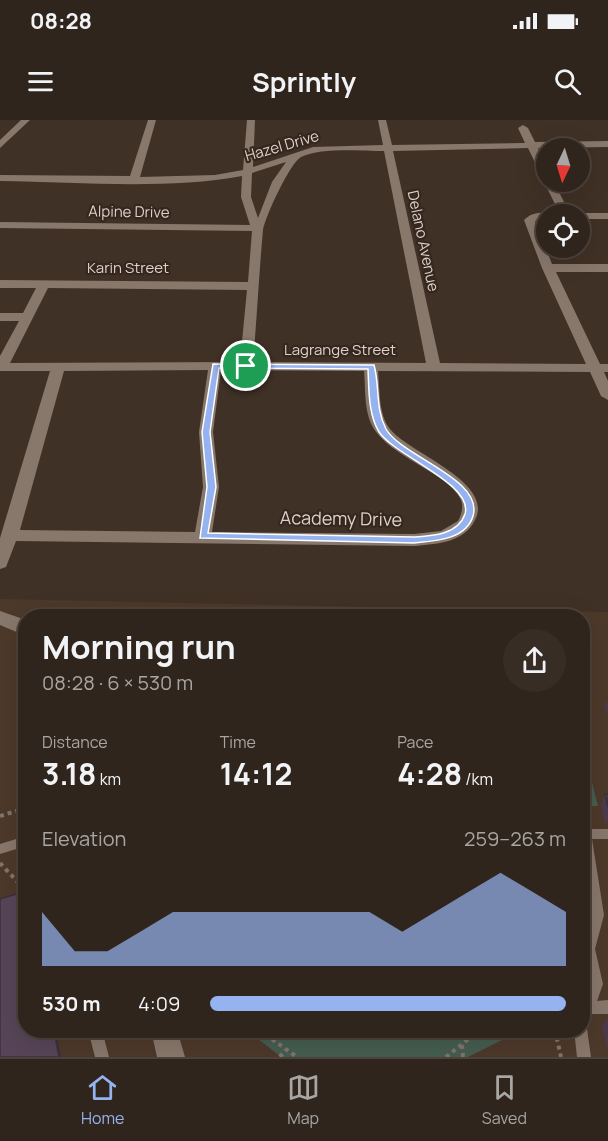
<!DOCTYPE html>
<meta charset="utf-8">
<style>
body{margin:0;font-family:Manrope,sans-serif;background:#382d25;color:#f1f3f6;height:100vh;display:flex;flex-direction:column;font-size:22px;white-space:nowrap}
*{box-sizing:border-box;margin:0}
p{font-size:20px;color:#a8a5a3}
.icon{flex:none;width:33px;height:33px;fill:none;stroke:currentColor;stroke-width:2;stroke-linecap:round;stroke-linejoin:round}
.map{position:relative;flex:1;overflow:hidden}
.details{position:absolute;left:18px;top:489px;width:572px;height:429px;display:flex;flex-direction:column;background:#30251c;border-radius:24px;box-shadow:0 6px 24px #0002,0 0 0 2px #4b423b}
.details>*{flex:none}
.needle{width:39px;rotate:184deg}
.fabs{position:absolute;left:536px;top:18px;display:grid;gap:12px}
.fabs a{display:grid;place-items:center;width:54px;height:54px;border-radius:50%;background:#30251c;box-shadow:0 6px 24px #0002,0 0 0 2px #4b423b;font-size:30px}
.pin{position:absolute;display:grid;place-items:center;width:51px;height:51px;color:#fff;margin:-26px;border:3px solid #fff;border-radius:50%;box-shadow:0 2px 6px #0007}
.round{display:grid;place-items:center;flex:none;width:63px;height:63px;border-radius:32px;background:#382d25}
.head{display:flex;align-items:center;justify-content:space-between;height:102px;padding:0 24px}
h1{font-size:33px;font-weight:700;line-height:45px}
.figures{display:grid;grid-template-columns:repeat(3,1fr);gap:9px;height:102px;padding:6px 24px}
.figures div{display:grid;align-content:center}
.figures b{font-size:30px;font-weight:700}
.figures small{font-size:16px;font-weight:400}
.figures p{font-size:16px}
.chart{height:168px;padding:12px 24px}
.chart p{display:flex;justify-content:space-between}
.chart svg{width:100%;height:108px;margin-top:6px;fill:#95b2f1;opacity:.7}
ul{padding:0 24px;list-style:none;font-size:20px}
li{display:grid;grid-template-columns:96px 72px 1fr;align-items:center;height:45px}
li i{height:15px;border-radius:8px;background:#95b2f1}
.status{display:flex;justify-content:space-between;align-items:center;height:42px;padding:0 30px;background:#30251c;direction:ltr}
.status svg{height:16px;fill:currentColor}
header{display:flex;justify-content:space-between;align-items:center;height:78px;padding:0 24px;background:#30251c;font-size:27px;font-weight:700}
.tab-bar{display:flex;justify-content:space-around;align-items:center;height:84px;border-top:2px solid #4b423b;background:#30251c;font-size:16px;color:#a8a5a3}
.tab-bar a{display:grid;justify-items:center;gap:3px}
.tab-bar .current{color:#95b2f1}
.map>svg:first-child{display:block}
.built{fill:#4d392a;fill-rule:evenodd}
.green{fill:#455d50}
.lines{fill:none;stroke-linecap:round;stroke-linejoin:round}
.path{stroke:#81746b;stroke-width:4;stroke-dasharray:4 4;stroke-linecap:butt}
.service{fill:#88776b;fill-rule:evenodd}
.minor{fill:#88776b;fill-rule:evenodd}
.wall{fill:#4b3a4c}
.shaded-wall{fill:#3d303e}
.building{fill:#574458;stroke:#3d303e;stroke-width:1.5}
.route{fill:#95b2f1;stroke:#fff;stroke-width:1.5;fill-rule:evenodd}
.labels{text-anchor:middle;stroke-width:4.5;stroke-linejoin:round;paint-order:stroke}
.far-street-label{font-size:15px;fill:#dcd2cc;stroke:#35271d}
.street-label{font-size:18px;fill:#dcd2cc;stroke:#35271d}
</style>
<div class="status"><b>08:28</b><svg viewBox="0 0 49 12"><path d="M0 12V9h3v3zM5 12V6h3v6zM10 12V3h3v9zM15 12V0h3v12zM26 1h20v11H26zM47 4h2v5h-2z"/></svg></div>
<header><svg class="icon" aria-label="menu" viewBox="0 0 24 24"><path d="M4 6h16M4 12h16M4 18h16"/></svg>Sprintly<svg class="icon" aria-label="search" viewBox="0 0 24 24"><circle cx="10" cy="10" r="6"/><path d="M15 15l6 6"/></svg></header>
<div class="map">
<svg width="608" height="937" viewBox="0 0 608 937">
<rect width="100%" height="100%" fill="#403126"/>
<path class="built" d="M0,479L608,492V937H0ZM26,496H582V910H26Z"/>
<path class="green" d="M158,490L191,493L190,496H113L124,492Z
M582,651H589L598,686H582Z
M248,911H514L502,920L468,937H281Z"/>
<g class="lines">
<path class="path" d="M0,696L26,688
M0,743L26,771
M259,910L297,937
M555,910L561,937
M462,925L463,937
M280,937L285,930
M446,937L472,916L510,910"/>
<path class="service" d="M586,709H608V719H592L604,795L595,829L603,864L597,881L608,880V894H592L587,909L591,937H577L574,910H582V887L591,864L583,829L592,795L582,726V710Z
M26,716V726L0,734V724Z
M88,910H102L109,937H95Z"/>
<path class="minor" d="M21,0H30L0,28V20Z
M148,0H156L140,57L215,55L243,50L247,0H255L253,47L313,27L383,25L378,0H386L392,25L525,23L518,8L523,5L528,8L535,22L608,21V27L538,28L546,45V58L541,55L528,28L393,31L440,243L586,244L542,148L524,100C530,93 542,91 550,94H546V99L535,101L552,144H608V152H556L600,244H608V252H604L608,261V280L601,276L590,252L378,251C380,269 378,294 390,309C409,333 495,362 475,400C464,423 436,424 414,426L16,421L6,447L0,449V418L50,251H0V236L19,201H0V193H23L36,168H0V160L248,162L252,111L0,108V102L250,105L241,77L242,56C166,70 78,62 0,61V55L130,56ZM384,31L426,243L253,242C257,198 259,153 263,110C265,97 290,43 301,37C321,27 361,31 384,31ZM286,42L272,62L258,98L251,77L252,53ZM48,168L247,170L240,242L10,243ZM208,250L199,312L203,367L195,412L20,410L64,251ZM221,250L364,251C366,271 363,296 377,313C396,338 447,354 460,378C464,385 462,394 458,401L441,411L414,414L212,412L219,367L213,312Z
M545,60L554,62L570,94H560L544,62Z
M579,93H608V99H579V94H575Z
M0,491L26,500V516L0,505Z
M151,910H177L185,937H157Z"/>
</g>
<path class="wall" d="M606,582H608V596L604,586Z
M605,674H608V703H605L601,685Z
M607,898H608V931L602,907Z"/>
<path class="shaded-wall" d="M54,910H56L61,937H59Z"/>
<path class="building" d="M605,674H608V687Z
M26,771V910H54L59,937H0V779Z"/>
<path class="route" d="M213,244L374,245C380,266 375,288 386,309C402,337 484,359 473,396C466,420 434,421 414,423L200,418L207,367L202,312ZM219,248L368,249C369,269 368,294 379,312C395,336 474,364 465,394C458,415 431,416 414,417L208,413L216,367L210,312Z"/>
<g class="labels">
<g class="far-street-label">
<text transform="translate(282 26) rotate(-16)" y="5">Hazel Drive</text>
<text transform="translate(129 92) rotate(1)" y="5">Alpine Drive</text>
<text transform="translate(423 121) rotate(78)" y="5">Delano Avenue</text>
<text x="128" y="153">Karin Street</text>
<text x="340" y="235">Lagrange Street</text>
</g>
<g class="street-label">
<text transform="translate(341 399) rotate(1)" y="6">Academy Drive</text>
</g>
</g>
</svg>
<div class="fabs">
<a><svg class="needle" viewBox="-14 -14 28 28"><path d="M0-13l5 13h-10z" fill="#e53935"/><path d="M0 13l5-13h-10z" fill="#a8a5a3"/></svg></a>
<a><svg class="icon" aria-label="locate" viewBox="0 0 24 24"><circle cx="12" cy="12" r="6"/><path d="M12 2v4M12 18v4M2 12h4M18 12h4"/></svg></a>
</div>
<div class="pin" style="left:246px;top:246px;background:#1e9e55"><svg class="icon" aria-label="arrive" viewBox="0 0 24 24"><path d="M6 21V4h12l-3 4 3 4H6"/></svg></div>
<section class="details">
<div class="head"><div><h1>Morning run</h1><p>08:28 · 6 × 530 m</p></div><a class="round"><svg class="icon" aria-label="share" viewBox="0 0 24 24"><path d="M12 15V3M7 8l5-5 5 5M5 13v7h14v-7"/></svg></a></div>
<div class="figures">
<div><p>Distance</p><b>3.18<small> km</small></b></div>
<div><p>Time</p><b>14:12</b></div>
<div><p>Pace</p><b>4:28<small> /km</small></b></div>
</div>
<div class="chart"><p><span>Elevation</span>259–263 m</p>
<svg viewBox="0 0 160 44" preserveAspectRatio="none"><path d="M0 44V22L10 38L20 38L30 30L40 22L50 22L60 22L70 22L80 22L90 22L100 22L110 30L120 22L130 14L140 6L150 14L160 22V44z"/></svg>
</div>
<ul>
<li><b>530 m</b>4:09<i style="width:100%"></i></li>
</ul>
</section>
</div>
<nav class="tab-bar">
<a class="current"><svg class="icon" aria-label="home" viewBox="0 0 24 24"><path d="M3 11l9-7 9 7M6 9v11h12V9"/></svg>Home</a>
<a><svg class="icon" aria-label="map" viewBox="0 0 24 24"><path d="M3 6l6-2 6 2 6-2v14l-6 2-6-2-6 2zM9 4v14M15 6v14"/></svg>Map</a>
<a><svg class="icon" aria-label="saved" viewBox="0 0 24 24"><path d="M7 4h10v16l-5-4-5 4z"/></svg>Saved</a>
</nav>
